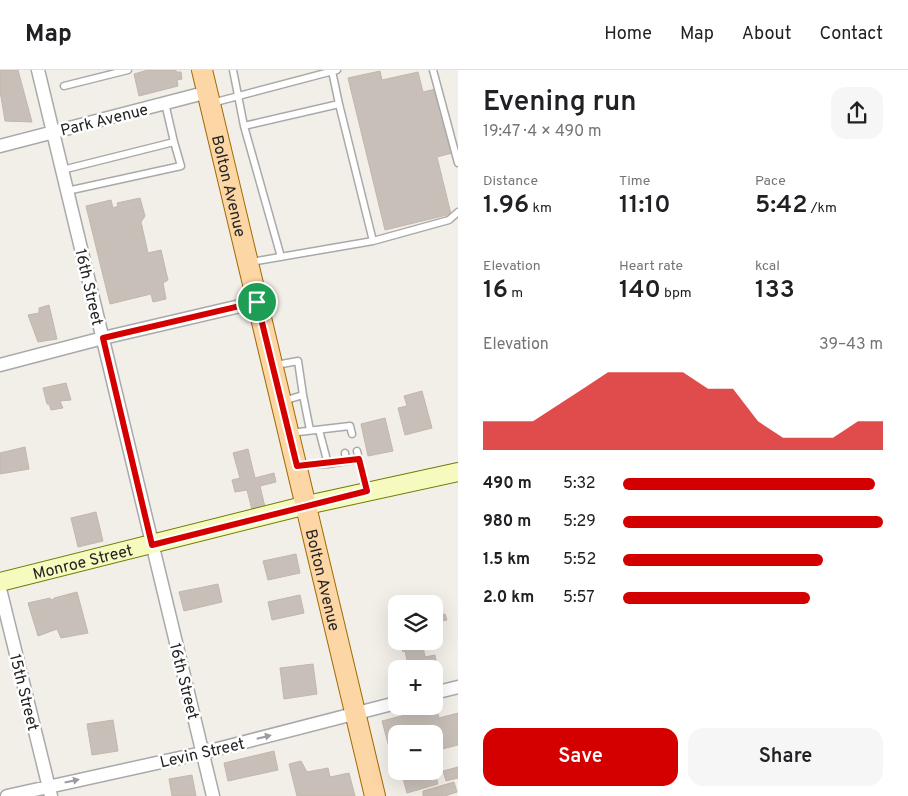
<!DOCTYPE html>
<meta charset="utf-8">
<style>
body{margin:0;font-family:Overpass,sans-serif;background:#f6f6f6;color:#202124;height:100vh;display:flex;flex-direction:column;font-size:19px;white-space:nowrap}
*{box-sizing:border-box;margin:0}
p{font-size:16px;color:#757577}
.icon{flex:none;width:28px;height:28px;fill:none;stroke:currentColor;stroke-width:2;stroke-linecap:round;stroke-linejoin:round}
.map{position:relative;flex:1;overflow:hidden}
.side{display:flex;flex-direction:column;background:#fff;width:450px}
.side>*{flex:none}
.buttons{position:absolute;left:388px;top:525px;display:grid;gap:10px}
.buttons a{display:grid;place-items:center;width:55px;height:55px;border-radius:10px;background:#fff;box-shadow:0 5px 20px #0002;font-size:25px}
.pin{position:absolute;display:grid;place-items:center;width:42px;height:42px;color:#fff;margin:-21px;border:2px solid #fff;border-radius:50%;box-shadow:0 1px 5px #0007}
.round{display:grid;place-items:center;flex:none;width:52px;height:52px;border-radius:15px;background:#f6f6f6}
.summary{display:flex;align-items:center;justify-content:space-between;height:85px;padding:0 25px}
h1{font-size:28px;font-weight:600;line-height:38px}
.figures{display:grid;grid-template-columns:repeat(3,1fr);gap:8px;height:85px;padding:5px 25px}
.figures div{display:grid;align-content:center}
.figures b{font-size:25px;font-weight:600}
.figures small{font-size:14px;font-weight:400}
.figures p{font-size:14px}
.chart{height:140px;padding:10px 25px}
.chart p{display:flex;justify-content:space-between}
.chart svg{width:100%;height:90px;margin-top:5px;fill:#d40000;opacity:.7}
.action{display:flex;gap:10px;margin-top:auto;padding:10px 25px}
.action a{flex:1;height:58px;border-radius:15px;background:#d40000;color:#fff;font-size:20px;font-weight:600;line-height:58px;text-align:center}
.action a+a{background:#f6f6f6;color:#202124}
ul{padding:0 25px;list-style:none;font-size:16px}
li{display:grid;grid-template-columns:80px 60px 1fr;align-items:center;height:38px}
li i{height:12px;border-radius:6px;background:#d40000}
header{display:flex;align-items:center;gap:30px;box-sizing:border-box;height:70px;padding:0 25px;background:#fff;border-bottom:1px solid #e0e0e0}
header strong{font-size:24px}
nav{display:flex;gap:28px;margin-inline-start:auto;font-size:18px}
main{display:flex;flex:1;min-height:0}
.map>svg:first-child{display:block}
.building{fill:#c7bfb8;stroke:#c4b6ab}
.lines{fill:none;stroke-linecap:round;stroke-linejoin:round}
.lane-casing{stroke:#a9a9a9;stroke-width:9}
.street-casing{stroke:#a9a9a9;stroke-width:15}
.secondary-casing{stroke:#707d05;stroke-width:20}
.primary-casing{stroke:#a06b00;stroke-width:22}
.lane{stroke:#fff;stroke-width:6}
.street{stroke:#fff;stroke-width:12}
.secondary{stroke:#f7fabf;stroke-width:18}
.primary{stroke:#fcd6a4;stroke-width:20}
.oneway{fill:#9c9c9c}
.route-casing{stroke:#fff;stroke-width:10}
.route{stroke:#d40000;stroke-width:6}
.labels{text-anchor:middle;stroke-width:5;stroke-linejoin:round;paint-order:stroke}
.street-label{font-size:16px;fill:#222;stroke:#fff}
</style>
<header>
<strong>Map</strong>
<nav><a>Home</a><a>Map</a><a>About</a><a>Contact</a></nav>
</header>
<main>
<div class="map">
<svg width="458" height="726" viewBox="0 0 458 726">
<rect width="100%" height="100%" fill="#f2efe9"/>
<path class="building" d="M0,0H18L32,52L5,51L0,21Z
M148,0H176V2H181L182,9L177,10L178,16L139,26L134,4Z
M380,1L382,10L418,2L423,22L440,18L456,82L437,87L451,144L385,160L348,8Z
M140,128L145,146L141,152L148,183L161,180L168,210L163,213L166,229L153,232L151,224L110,234L86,136L111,130L113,138L118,136L117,133Z
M49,235L57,269L38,272L28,245L39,243V238Z
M66,313L71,330L60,331L63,338L51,340L49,334H47L43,318Z
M422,321L432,358L405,365L398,338L407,336L404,326Z
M385,348L393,381L368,386L361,354Z
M25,377L29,399L0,404V383Z
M248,379L255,408L274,403L276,412L260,416L265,437L252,440L247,420L235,422L232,410L240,408L233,383Z
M96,442L103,471L78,477L71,448Z
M296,484L300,503L268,510L263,491Z
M218,514L222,532L184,541L179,522Z
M77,522L88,563L61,568L57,559L38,566L28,533L50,528L51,530L54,529V528Z
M300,525L304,543L272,550L268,532Z
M445,544L447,550L434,553V556V546Z
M404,571H415L417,577L423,576L425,587L435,585L436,591L423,594V596L409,599L405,581L403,582L400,573Z
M313,594L317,624L284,629L280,598Z
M436,637L439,648L458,643V675L434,681V664H396V691L393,692L382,651Z
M113,650L118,681L92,685L87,654Z
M274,681L278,700L228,711L224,693Z
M301,691L307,702L328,698L330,707L349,703L355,726H297L289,694Z
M458,697V708L446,711L443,701Z
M434,699L438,714L407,723L401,701H434Z
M192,705L196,726H172L169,709Z
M454,712L457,722L445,726H423V721Z"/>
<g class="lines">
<defs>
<path id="lane" d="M233,0L244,56
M433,0L458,93
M332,1L339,34
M64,16L128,0
M165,33L174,72
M212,33L337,0
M62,100L174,72L181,96L67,121
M373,171L449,150L458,142
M251,192L373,171L339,34L244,56L281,187
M276,295L298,291L303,325
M283,331L303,325L310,360
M319,360L328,394L359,389
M290,363L350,356L352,364
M357,381L367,420
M345,383L346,391
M299,395L328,394"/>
<path id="street" d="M38,0L213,726
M0,76L208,22
M0,295L103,268L257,232
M0,519L51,726
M434,623L458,617
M7,726L202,683L396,633"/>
<g id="secondary">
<path id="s1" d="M0,512L307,435L458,402"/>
</g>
<g id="primary">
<path id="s2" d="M202,0L375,726"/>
</g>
</defs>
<use href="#lane" class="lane-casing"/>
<use href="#street" class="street-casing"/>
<use href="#secondary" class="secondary-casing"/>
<use href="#primary" class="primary-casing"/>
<use href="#lane" class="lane"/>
<use href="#street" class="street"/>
<use href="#secondary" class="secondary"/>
<use href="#primary" class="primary"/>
</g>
<defs><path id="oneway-solid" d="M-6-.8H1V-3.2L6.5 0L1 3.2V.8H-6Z" transform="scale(1.25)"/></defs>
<g class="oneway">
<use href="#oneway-solid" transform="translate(264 667) rotate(-14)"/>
<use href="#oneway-solid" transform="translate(72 711) rotate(-12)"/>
</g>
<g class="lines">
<defs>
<path id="route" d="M257,232L297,396L359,389L367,421L152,475L103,268Z"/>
</defs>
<use href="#route" class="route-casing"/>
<use href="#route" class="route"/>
</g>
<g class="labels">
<g class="street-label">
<text transform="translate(104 49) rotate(-14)" y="6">Park Avenue</text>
<text dy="6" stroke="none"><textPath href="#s2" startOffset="119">Bolton Avenue</textPath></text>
<text transform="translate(90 217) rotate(77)" y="6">16th Street</text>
<text dy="6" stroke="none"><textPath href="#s1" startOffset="85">Monroe Street</textPath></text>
<text dy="6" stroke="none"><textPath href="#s2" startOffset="524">Bolton Avenue</textPath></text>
<text transform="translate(185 611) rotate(76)" y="6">16th Street</text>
<text transform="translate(25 622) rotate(76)" y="6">15th Street</text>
<text transform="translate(202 682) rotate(-13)" y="6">Levin Street</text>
</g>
</g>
</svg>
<div class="buttons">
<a><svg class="icon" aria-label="layers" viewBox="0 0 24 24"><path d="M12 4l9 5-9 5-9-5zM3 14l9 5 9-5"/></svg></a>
<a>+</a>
<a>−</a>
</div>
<div class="pin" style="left:257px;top:232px;background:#1e9e55"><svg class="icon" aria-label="arrive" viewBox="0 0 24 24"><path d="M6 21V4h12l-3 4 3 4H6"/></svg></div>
</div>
<section class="side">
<div class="summary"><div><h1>Evening run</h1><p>19:47 · 4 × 490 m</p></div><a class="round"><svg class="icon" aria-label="share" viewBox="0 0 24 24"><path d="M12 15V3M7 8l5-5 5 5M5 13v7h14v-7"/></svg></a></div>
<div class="figures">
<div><p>Distance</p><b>1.96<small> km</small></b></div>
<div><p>Time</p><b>11:10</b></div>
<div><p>Pace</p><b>5:42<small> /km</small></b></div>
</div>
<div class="figures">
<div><p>Elevation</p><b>16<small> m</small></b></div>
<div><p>Heart rate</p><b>140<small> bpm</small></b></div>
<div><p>kcal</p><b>133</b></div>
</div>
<div class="chart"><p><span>Elevation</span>39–43 m</p>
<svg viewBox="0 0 160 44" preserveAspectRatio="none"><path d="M0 44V30L10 30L20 30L30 22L40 14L50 6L60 6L70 6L80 6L90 14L100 14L110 30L120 38L130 38L140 38L150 30L160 30V44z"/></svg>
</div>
<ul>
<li><b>490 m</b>5:32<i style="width:97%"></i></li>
<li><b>980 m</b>5:29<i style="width:100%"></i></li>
<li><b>1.5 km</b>5:52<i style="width:77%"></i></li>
<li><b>2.0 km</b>5:57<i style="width:72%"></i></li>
</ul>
<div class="action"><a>Save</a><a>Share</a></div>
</section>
</main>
